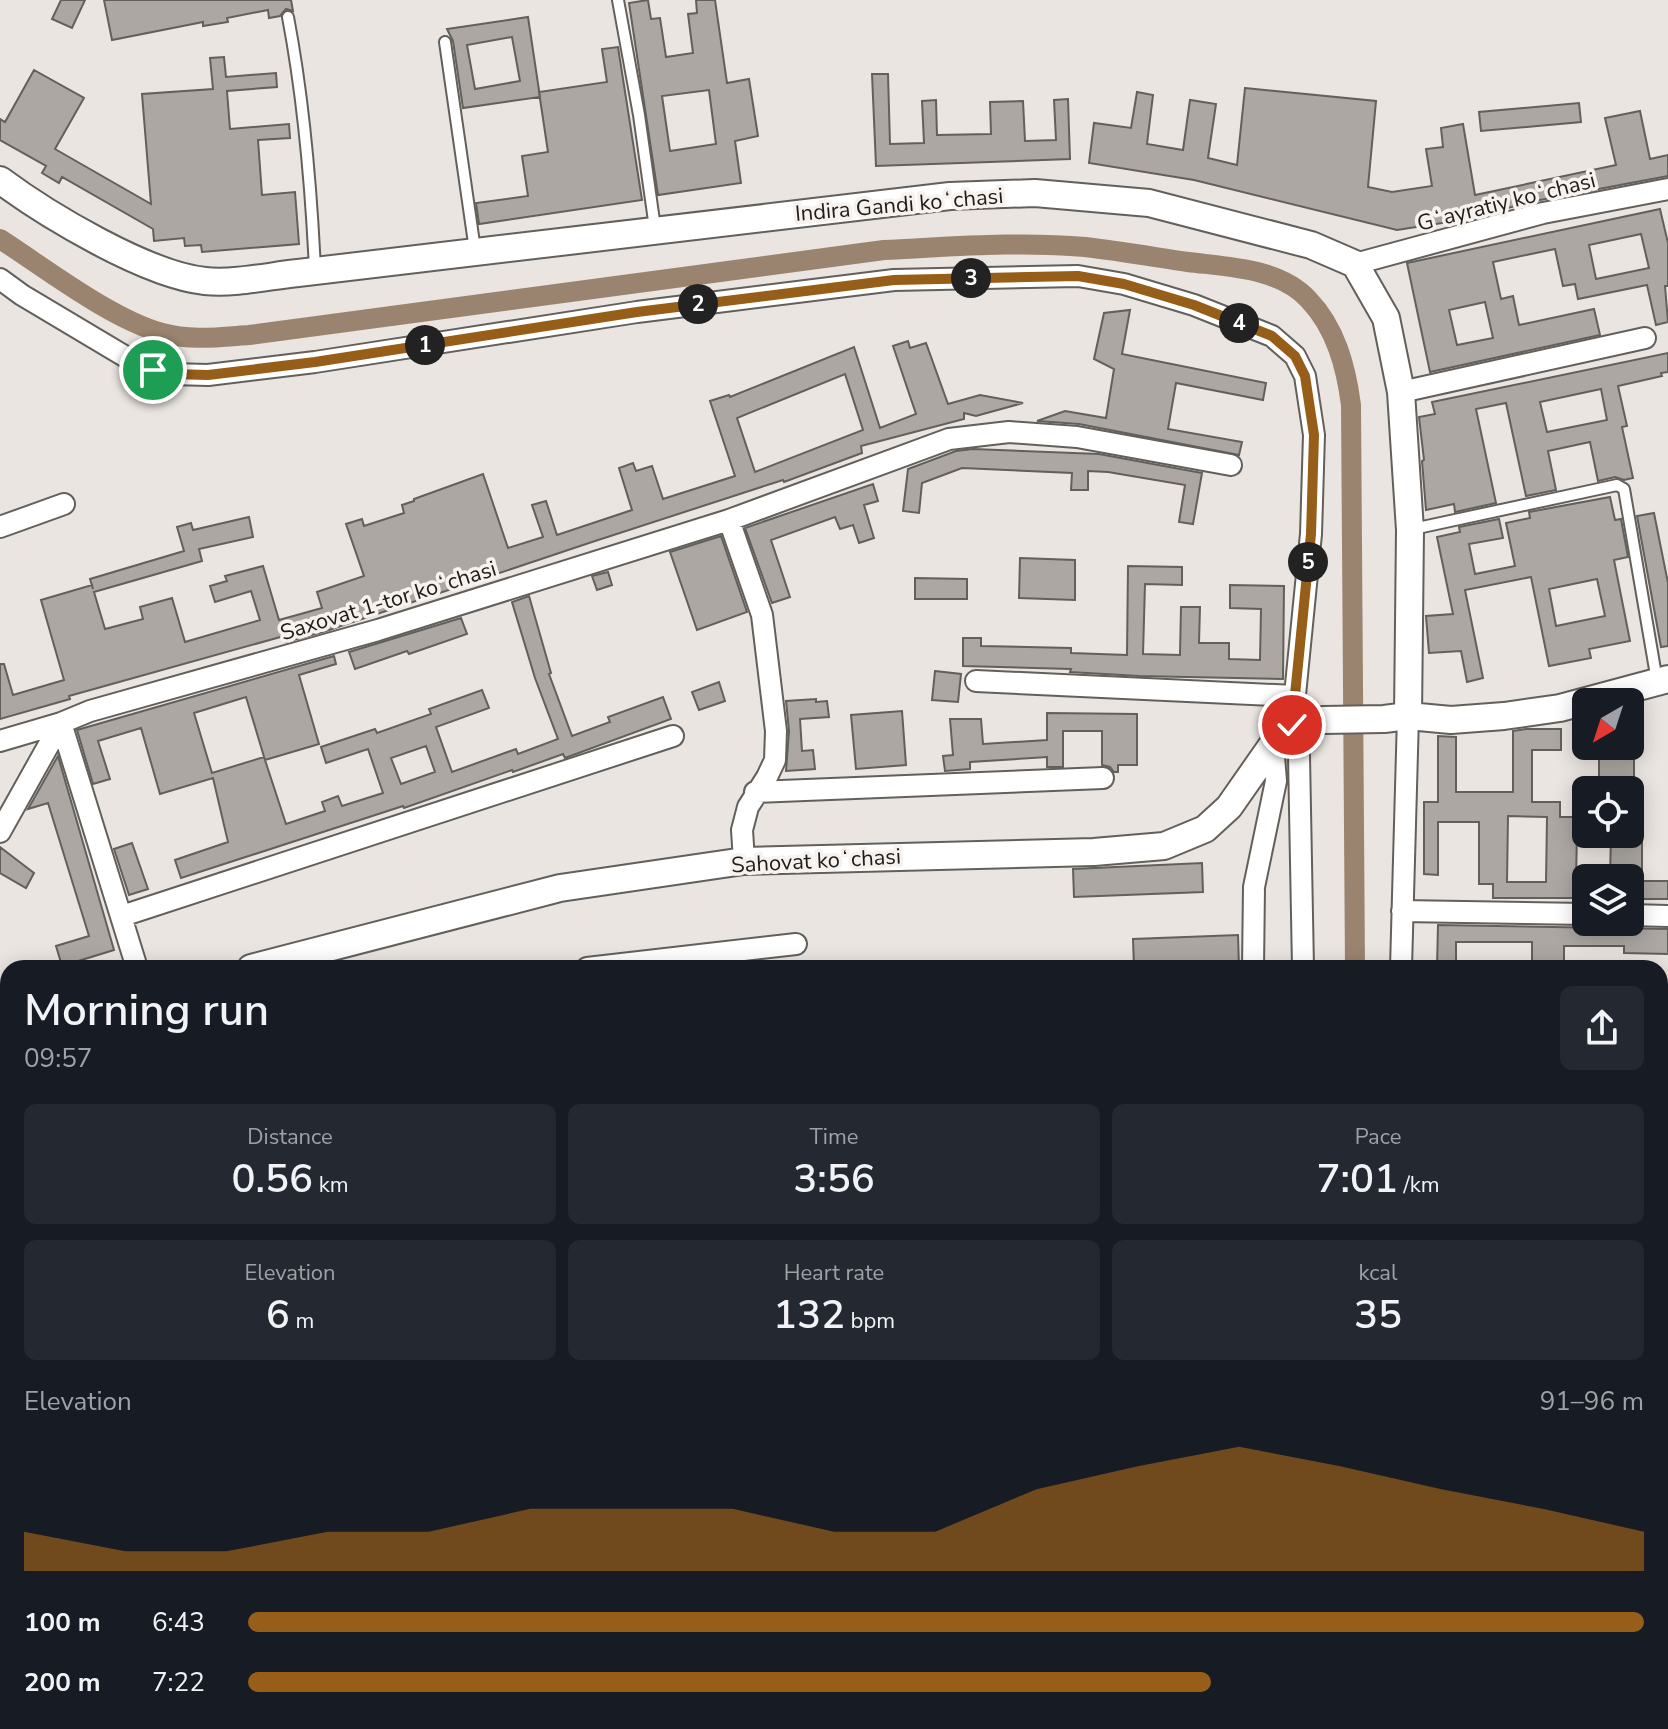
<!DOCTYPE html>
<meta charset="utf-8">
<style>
body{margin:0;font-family:"Nunito Sans",sans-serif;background:#242831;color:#f1f3f6;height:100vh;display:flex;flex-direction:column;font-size:30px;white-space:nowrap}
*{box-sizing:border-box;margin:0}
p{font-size:26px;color:#9ea1a6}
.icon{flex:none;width:44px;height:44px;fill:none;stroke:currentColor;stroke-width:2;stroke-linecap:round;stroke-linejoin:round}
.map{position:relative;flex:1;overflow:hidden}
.sheet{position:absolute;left:0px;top:960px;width:1668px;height:770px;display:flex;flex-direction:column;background:#171b24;border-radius:24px 24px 0 0;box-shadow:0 4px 20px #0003}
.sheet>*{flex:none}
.needle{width:52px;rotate:219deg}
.controls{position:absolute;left:1572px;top:688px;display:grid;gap:16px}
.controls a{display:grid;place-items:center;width:72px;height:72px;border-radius:12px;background:#171b24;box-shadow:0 4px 20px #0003;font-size:40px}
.pin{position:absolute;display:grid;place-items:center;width:68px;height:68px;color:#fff;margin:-34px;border:4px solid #fff;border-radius:50%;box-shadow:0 2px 8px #0007}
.km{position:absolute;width:40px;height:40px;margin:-20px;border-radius:50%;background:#222;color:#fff;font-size:22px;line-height:40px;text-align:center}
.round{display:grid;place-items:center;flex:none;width:84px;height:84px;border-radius:12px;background:#242831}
.head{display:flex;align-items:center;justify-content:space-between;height:136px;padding:0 24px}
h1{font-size:44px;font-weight:600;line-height:60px}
.figures{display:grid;grid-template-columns:repeat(3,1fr);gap:12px;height:136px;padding:8px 24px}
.figures div{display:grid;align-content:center;border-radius:12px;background:#242831;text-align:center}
.figures b{font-size:40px;font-weight:600}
.figures small{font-size:22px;font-weight:400}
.figures p{font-size:22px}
.chart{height:224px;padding:16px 24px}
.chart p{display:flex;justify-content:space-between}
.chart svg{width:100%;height:144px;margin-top:8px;fill:#965e19;opacity:.7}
ul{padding:0 24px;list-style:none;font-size:26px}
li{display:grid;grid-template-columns:128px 96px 1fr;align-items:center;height:60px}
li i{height:20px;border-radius:10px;background:#965e19}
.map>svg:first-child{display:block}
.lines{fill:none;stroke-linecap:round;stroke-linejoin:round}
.canal{stroke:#9b846f;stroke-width:20}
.building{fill:#aca7a3;stroke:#635f5b;stroke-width:2;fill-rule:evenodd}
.service-casing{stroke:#635f5b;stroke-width:14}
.minor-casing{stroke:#635f5b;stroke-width:24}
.tertiary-casing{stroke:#635f5b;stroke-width:30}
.service{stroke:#fff;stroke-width:10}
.minor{stroke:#fff;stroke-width:20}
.tertiary{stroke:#fff;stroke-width:26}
.route-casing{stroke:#fff;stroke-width:16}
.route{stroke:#965e19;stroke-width:10}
.labels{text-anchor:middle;stroke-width:7;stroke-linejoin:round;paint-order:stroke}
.street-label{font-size:22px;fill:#1f1d1b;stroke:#f7f2ee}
</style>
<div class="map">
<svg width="1668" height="1729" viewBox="0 0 1668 1729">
<rect width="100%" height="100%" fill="#eae5e0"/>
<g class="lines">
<path class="canal" d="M0,239C45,268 111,319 162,333C190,341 220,337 249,335L884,250C950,247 1019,241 1085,247C1120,251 1154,257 1188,262C1228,267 1279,268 1308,299C1336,328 1346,367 1351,405L1355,968
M1361,1722V1729"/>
</g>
<path class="building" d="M61,0H85L72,28L52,19Z
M104,0H291L293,11L286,9L280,16L269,18L268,10L227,18L228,22L203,26V22L112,40Z
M648,0L651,19L660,18L666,57L693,53L688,14L697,13L696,0H715L727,83L749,79L758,136L735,141L741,183L658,195L629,3ZM709,90L716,144L670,151L662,96Z
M528,17L540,97L463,108L453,41L447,29ZM512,37L520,81L475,89L467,45Z
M618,47L642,200L479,224L476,203L528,196L522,156L548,152L539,92L607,82L602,49Z
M224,57L226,77L276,73L277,87L227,91L230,129L289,124L290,138L258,140L262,195L295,192L299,244L202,252L201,245L185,246L184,238L154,241L153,229L62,177L59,183L42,173L46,166L0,140V119L5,122L34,70L84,98L55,149L151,204L142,94L213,89L210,58Z
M872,74H888L890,144L924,143L922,101L936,100L937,135L991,134L990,102L1023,101L1025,141L1056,140L1054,100L1068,99L1070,159L876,166Z
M1245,88L1376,101L1368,187L1392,192L1432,186L1426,149L1443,147L1441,128L1463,124L1475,195L1616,165L1605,118L1640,111L1650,159L1668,155V176L1540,200L1455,221L1397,230L1194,180L1089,163L1094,123L1131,128L1137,92L1153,95L1147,144L1183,150L1190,100L1216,104L1208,158L1237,165Z
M1579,103L1581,122L1481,131L1479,112Z
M1660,209L1668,243V286H1665L1668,322L1656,325L1647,285L1578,299L1575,284L1563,286L1555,249L1493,262L1501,299L1513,296L1519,325L1594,309L1600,335L1430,372L1407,263ZM1641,234L1649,268L1596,279L1589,245ZM1485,302L1493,338L1457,345L1449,310Z
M1130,310L1122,354L1266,383L1263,400L1176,383L1168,429L1242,442L1239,455L1079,424L1037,421L1065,411L1106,418L1114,369L1094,359L1104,313Z
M908,341L910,348L926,343L948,404L980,395L1023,403L976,416L964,413V419L861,446L862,453L784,482L783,480L592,542L326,631L286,642L284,636L69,696L70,699L0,719V664H4L13,695L64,680L41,600L92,585L93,589L90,579L184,551L177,527L191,523L193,530L249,517L253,537L199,549L202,561L94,592L105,629L143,619L140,607L172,598L185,642L260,620L251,591L215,602L210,586L227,581L225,576L263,566L279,620L322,608L317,592L364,576L346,524L362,519L364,526L404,513L402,505L414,501V499L483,474L508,548L543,537L532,505L546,501L557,535L632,510L619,468L633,463L636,471L652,466L663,499L735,476L710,401L729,395L730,397L854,347L880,428L916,414L893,346ZM845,374L863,430L755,472L737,418Z
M1668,353V372L1661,373L1662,376L1618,386L1627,426L1622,427L1633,478L1624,480L1615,477L1598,481L1590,442L1548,451L1556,490L1526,496L1506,403L1476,409L1496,503L1455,512L1454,504L1426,510L1422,461L1424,460L1419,417L1435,414L1432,402ZM1601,389L1607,420L1547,432L1540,402Z
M973,449L1099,454L1202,473L1193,524L1179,522L1185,485L1108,472L1088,471V490H1071L1072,473L962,468L922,483L919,513L903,511L908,469L956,451Z
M873,484L878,501L864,505L874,538L859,543L853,525L840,529L835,517L771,540L790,597L772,603L745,528Z
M1610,497L1615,520L1621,519L1628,557L1614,560L1630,641L1589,649L1591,658L1549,666L1531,577L1465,590L1483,678L1467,682L1461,651L1429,653L1426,616L1453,614L1437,537L1460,532L1459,527L1499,519L1503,538L1469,544L1475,574L1515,566L1506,523L1530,518L1529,512ZM1597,579L1605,616L1556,626L1549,589Z
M1654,513L1668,583V646L1661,647L1637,516Z
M721,536L747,612L697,630L670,552Z
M1020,558L1075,560V600L1019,598Z
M1128,566L1182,567V585L1145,584L1143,654L1180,655L1181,607H1200L1199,643H1229V659L1260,660L1261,609L1230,608V585L1284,586L1283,679L1139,676L1070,672L1071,669L963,666V638H981V646L1071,648V653L1127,655Z
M608,572L612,585L597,590L592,576Z
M915,578L967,579V599H915Z
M529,596L551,673L549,674L572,736L610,722L608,717L663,697L671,719L565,758L563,754L513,772L512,770L404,808L403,806L181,878L175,860L228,842L213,778L160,794L141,728L98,741L110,779L93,784L77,730L334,656L336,664L299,675L319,744L265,760L246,697L194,713L212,773L264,757L286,824L325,811L322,802L338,796L342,806L383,793L368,749L326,763L321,747L375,729L377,733L431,714L429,709L482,690L489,708L436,727L452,772L516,749L518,754L558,739L535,678L512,602ZM426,746L435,772L401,784L391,758Z
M461,618L467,634L409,654L407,651L355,669L349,652Z
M935,671L961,674L958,702L932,700Z
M719,682L725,701L699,710L692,692Z
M816,699V702L827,701L829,717L800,719L802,751L813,750L815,769L786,771L789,731L786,701Z
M902,711L906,765L856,769L851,715Z
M1047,713L1137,714V765H1118V772H1114L1110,767L1102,765V731H1063V767H1047V757L970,762V769L945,771L943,756L953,755L950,719H981L983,744L1047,740Z
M1526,729H1561V750H1532V802H1560V817H1586V833H1577L1576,880H1586V898H1493V884H1479V822H1438V875L1424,874V802H1438V736L1456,737V792H1513V731ZM1508,816L1547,817L1546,882H1507Z
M1599,746H1634V790H1599Z
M58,756L114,950L62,966L56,946L89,936L48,803L28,809Z
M1611,834H1642V878H1610Z
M132,843L148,889L129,895L114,849Z
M0,847L34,873L26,888L0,873Z
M1202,863L1203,892L1074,897L1073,869Z
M1630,881H1668V899H1630Z
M1438,925L1668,929V954L1624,953V946H1564V968H1532V942H1456V968H1437Z
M1238,935L1239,968H1134L1133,939Z"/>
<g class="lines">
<defs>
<path id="service" d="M618,0L639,115L655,228
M288,17C304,101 311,184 315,270
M445,42L475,250
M1413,529L1617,485L1624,489L1657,681"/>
<path id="minor" d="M1355,264L1543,213L1668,189
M0,279L22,295L136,363L171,374L208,375L315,362L637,312L894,280L1078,276L1124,284L1194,305L1272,336L1295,356L1305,376L1314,435L1311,534L1292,725L1299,756L1303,968
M1401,392L1645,338
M729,520L762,615L776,731L775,760L767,777L748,807L742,830L744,861
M0,527L64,504
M976,681L1295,696
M0,741L61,723
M755,792L1103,778
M0,832L61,723
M1402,911L1586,914
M1630,915L1668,916
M122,916L673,736
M137,968L61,723L90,711L378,630L729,520L949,439L1009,432L1077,437L1231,465
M587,968L796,944
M1253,968L1254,887L1276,781L1273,744
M1401,968L1408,716
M1660,1085H1668
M0,1148L8,1153
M1660,1180H1668
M0,1234L8,1221
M1660,1497L1668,1501
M0,1521L8,1525
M620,1722L621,1729
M879,1722L891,1729
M1319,1722V1729
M1397,1722L1398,1729
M3,1729L8,1722
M343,1729L351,1723
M759,1729L770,1722"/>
<path id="tertiary" d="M0,180C47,215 147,275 205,281C235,284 269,276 298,273L950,196L1035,193L1149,203L1311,245L1355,264L1386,318L1401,392L1410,530L1408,716
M251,968L560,888L744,861L1094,852L1164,846L1205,829L1229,807L1273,744L1292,725L1323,720L1384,719L1408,716L1451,720L1504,716L1560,708L1668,679
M0,1042L8,1039"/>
</defs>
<use href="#service" class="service-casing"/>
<use href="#minor" class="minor-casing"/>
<use href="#tertiary" class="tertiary-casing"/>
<use href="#service" class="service"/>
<use href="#minor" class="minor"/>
<use href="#tertiary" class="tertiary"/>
</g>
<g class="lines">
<defs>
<path id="route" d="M153,370L171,374L208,375L315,362L637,312L894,280L1078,276L1124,284L1194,305L1272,336L1295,356L1305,376L1314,435L1311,534L1292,725"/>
</defs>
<use href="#route" class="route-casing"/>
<use href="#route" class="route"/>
</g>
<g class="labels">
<g class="street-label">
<text transform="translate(1506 201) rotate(-14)" y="8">Gʻayratiy koʻchasi</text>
<text transform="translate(899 204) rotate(-5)" y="8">Indira Gandi koʻchasi</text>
<text transform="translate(388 600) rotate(-17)" y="8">Saxovat 1-tor koʻchasi</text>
<text transform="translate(816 860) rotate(-3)" y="8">Sahovat koʻchasi</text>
</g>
</g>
</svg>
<div class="controls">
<a><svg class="needle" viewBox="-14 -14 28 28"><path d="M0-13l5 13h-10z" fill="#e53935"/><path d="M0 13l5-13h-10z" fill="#9ea1a6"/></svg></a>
<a><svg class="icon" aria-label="locate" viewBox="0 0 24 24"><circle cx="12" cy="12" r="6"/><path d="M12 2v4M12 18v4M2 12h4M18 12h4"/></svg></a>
<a><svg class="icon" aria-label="layers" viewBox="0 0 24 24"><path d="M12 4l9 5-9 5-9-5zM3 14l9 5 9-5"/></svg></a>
</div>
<div class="pin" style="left:153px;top:370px;background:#1e9e55"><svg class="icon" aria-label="arrive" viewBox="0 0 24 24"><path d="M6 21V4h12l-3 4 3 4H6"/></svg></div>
<div class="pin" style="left:1292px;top:725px;background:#d93025"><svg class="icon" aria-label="check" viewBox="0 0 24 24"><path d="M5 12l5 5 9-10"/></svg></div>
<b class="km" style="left:425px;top:345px">1</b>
<b class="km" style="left:698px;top:304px">2</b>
<b class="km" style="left:971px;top:278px">3</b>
<b class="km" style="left:1239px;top:323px">4</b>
<b class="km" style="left:1308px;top:562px">5</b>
<section class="sheet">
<div class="head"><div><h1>Morning run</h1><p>09:57</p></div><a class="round"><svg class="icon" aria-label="share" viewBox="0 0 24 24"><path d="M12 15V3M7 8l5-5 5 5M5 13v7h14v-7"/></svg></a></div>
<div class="figures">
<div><p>Distance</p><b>0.56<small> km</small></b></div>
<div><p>Time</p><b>3:56</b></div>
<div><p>Pace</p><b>7:01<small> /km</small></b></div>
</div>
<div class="figures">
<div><p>Elevation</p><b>6<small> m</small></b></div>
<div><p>Heart rate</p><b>132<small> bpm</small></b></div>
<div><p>kcal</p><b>35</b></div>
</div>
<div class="chart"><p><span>Elevation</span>91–96 m</p>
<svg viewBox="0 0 160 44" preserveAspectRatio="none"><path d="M0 44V32L10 38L20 38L30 32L40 32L50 25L60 25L70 25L80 32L90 32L100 19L110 12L120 6L130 12L140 19L150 25L160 32V44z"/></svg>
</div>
<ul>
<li><b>100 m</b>6:43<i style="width:100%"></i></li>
<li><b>200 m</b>7:22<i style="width:69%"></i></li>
</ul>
</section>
</div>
